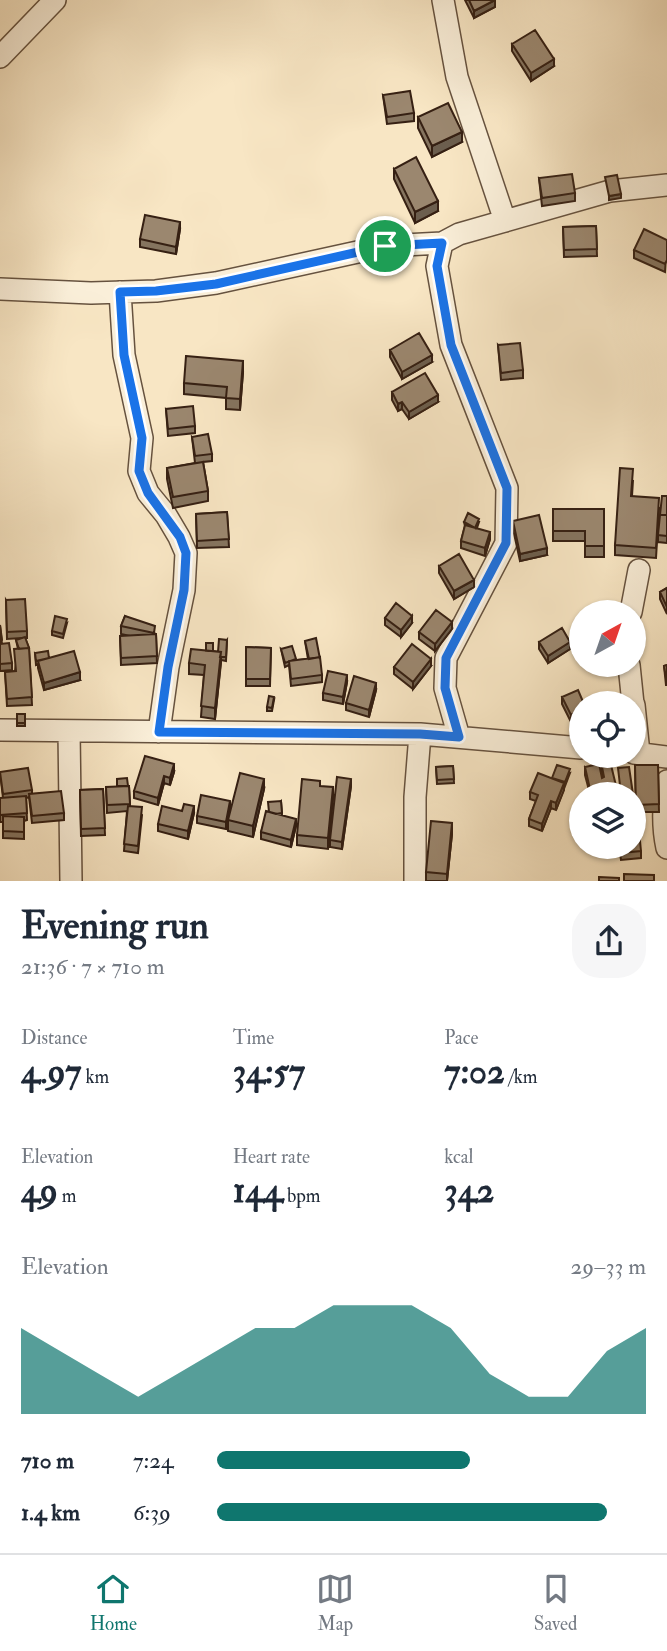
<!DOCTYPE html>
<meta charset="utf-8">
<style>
body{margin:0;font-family:"IM FELL Double Pica",serif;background:#f6f6f7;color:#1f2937;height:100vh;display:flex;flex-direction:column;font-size:26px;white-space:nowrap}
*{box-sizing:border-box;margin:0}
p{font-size:23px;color:#747a83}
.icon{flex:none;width:38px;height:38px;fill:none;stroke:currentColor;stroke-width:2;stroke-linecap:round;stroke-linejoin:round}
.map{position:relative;height:881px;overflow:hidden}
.side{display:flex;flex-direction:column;background:#fff;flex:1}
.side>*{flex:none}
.needle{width:46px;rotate:40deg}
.buttons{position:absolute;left:569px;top:600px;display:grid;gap:14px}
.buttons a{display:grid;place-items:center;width:77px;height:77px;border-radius:50%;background:#fff;box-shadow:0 2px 5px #0004;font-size:35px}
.pin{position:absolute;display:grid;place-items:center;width:60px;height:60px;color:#fff;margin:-30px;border:4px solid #fff;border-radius:50%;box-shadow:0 2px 7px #0007}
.round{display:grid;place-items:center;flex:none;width:74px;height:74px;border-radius:28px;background:#f6f6f7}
.overview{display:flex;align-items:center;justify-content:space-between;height:119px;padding:0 21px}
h1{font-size:38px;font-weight:700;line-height:52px}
.metrics{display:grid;grid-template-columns:repeat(3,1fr);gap:10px;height:119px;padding:7px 21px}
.metrics div{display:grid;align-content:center}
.metrics b{font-size:35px;font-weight:700}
.metrics small{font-size:19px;font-weight:400}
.metrics p{font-size:19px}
.chart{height:196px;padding:14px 21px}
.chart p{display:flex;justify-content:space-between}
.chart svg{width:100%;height:126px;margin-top:7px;fill:#0f766e;opacity:.7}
ul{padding:0 21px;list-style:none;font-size:23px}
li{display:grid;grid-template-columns:112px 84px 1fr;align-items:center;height:52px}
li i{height:18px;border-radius:9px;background:#0f766e}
.tab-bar{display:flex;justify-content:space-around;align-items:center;height:98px;border-top:2px solid #e0e1e3;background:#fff;font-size:19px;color:#747a83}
.tab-bar a{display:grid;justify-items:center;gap:4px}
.tab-bar .current{color:#0f766e}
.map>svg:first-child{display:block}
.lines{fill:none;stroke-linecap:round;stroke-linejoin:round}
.minor-casing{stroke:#66523f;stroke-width:24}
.minor{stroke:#faefd9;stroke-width:21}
.wall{fill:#85745f;stroke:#362013;stroke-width:2}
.shaded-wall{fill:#6c5e4e;stroke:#362013;stroke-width:2}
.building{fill:#9b876f;stroke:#362013;stroke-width:2}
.route-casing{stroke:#fff;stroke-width:14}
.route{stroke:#1a73e8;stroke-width:9}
</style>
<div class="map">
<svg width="667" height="881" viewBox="0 0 667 881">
<rect width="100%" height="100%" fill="#f8e6c4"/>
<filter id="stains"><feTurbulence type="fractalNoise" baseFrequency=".00286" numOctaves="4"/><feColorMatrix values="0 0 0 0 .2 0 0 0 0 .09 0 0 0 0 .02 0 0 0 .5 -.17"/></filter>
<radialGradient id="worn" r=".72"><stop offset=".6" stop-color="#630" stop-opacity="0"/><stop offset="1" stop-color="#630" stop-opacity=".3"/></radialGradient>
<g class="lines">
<defs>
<path id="minor" d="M443,0L457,77L505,221
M0,57L55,0
M442,243L437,266L451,345L507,488L506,543L446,658L445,688L459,737
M0,289L91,293L156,291L216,283L385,246L442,243L459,234L610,191L667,185
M120,292L124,355L142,438L139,471L148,493L166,515L179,537L186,553L184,590L168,667L159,732
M631,612L639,570
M629,665L633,704
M634,705L639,753
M0,730L420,734L581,748
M69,731L71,881
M634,753L667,757
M667,781C663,804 662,825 667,848
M415,881V797L420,734"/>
</defs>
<use href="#minor" class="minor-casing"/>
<use href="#minor" class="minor"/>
</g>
<path class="wall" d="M465,0H495V7L474,18Z
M512,44L554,66L531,81L512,51Z
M383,95L414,113V121L387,124Z
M418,117L462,142L432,157L418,128Z
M394,169L438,211L415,223L394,179Z
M539,178L575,193V201L542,206Z
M596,226L597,256L564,257L563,227Z
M180,229L176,254L140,247V239Z
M667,240L665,272L634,258V250Z
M498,345L523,370V378L501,380Z
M390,350L432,362L402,379L390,357Z
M243,372L240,410L226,409V398L184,394V383Z
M392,392L438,402L409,419L402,409L398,411L392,400Z
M166,409L195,426V433L168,436Z
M192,437L212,454V461L203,462L208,491V501L173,508L167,479V468L195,463Z
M633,480L632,496L659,508L656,558L615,555V545Z
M667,496V543L658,542V535Z
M553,509H604V557H585V541H553Z
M227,512L229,547L197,548L196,514Z
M513,521L547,555L520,561L513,529Z
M464,522H479L477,528L490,539L485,556L461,548V541L465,526Z
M439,566L474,587L454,599L439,573Z
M667,588V614L660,599V592Z
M6,600L27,631V638H25L29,648L32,705L7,706L5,672L15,671L18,649L16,640L22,638L7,639Z
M125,616L156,634L157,663L121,665L120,636H130L121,634V626Z
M385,618L412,623L401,637L385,625Z
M67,623L63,638L52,635V631Z
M0,625L2,644L12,663V670L0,671Z
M452,629L435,651L419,639V632Z
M227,640L226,661L221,660L215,719L201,717L204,675L189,674V663L213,651L218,652Z
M305,641L322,675V682L291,686L289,665L285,667L281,649L296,660L308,659Z
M539,642L570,649L548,663L539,649Z
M246,647L271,648L270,686H246Z
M35,653L49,658L80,680L44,690L38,668V664L36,665Z
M667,665V685H666L664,666Z
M431,666L413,689L394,674V667Z
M347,682L343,704L323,700V693Z
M376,690L369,717L346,710V703Z
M562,697L584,704L571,722L562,704Z
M274,700L272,711H267V707Z
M17,714H25V726H17Z
M635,765H658L659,812H636Z
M453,766L454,783L437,784L436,767Z
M585,767L602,778V767L618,794H590L585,775Z
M0,772L32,790V794L64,813V820L32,823L29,797L26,798L27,820L24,821V839L3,838V822H0V798H3Z
M174,772L170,785L164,783L158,805L134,798V791Z
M570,773L556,810L551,808L542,831L529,826V819L536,801L530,799V792L552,778Z
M129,786L130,806L142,815L138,853L124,851L127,811L107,813L106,787Z
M320,786L333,798L328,849L297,845V835Z
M351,786L342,849L330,847V840Z
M103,789L105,835L81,836L80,790Z
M264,789L253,837L228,831V820Z
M281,801L282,815L296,826L291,847L261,839V832L268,812Z
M230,809L226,829L197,823V816Z
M182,811L194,813L188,839L158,831V824Z
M452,834L447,881H426V872Z
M619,847H634L641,851V858L621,860Z"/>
<path class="shaded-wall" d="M495,0V7L474,18V11Z
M554,59V66L531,81V73Z
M462,132V142L432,157V146Z
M621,194V198L609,200V196Z
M438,201V211L415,223V212Z
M180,222V229L176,254V247Z
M432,355V362L402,379V372Z
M243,361V372L240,410V399Z
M438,395V402L409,419V412Z
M402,402V409L398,411V404Z
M490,532V539L485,556V548Z
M547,548V555L520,561V554Z
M474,580V587L454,599V591Z
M412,616V623L401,637V630Z
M452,622V629L435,651V644Z
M570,642V649L548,663V656Z
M221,652V663L215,719V708Z
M431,659V666L413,689V682Z
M80,672V680L44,690V683Z
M347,675V682L343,704V697Z
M376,683V690L369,717V710Z
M581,710V717L571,722V715Z
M174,764V772L170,785V778Z
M164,776V783L158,805V798Z
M264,779V789L253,837V826Z
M351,779V786L342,849V842Z
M564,783V790L556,810V803Z
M333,787V798L328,849V838Z
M230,801V809L226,829V822Z
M551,801V808L542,831V824Z
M194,806V813L188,839V831Z
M296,819V826L291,847V840Z
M452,823V834L447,881V874Z"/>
<path class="building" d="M469,0H495L474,11Z
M535,30L554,59L531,73L512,44Z
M410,91L414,113L387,117L383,95Z
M448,103L462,132L432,146L418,117Z
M416,157L438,201L415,212L394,169Z
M572,174L575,193L542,198L539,178Z
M617,175L621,194L609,196L605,177Z
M145,215L180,222L176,247L140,239Z
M596,226L597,249L564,250L563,227Z
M644,229L667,240V260L665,264L634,250Z
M419,333L432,355L402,372L390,350Z
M520,343L523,370L501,373L498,345Z
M186,356L243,361L240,399L226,398L227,387L184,383Z
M425,373L438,395L409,412L402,402L398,404L392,392Z
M193,406L195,426L168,429L166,409Z
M208,434L212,454L195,456L192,437Z
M203,462L208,491L173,497L167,468Z
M620,468L633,469L631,496L659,498L656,548L615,545Z
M662,496H667V515H660Z
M553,509H604V546H585V531H553Z
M227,512L229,539L197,541L196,514Z
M468,513L479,519L475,528L464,522Z
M539,515L547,548L520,554L513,521Z
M660,515H667V536L658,535Z
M465,525L490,532L485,548L461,541Z
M459,554L474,580L454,591L439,566Z
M667,588V607L660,592Z
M25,599L27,631L7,632L6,600Z
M396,603L412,616L401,630L385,618Z
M436,610L452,622L435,644L419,632Z
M55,616L67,619L63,634L52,631Z
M125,616L155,626L154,633L121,626Z
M0,625L2,640L0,641Z
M562,628L570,642L548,656L539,642Z
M156,634L157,656L121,658L120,636Z
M25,637L29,648L19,649L16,640Z
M316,638L320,659V657L309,659L305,641Z
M219,639L227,640L226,657H220L221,652H218Z
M9,643L12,663L0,664V644Z
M206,643H213V651H206Z
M412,644L431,659L413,682L394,667Z
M292,646L296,659L285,663L281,649Z
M246,647L271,648L270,679H246Z
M29,648L32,697L7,699L5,672L16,671L14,649Z
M191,649L221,652L215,708L201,706L205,665L189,663Z
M48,651L49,658L36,661L35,653Z
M74,651L80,672L44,683L38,661Z
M320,657L322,675L291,679L289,661Z
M667,665V678H666L664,666Z
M328,671L347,675L343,697L323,693Z
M354,676L376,683L369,710L346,703Z
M578,690L584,704H581V710L571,715L562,697Z
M269,696L274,697L272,708L267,707Z
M17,714H25V723H17Z
M145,756L174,764L170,778L164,776L158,798L134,791Z
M599,764L602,778L604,777L602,767L611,765L618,794H591L585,767Z
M557,765L570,769L565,782L552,778Z
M635,765H658L659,804L636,805Z
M453,766L454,779L437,780L436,767Z
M629,767L633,794H621L618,768Z
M28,768L32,790L3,794L0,772Z
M240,773L264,779L253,826L228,820Z
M538,773L564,783L556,803L551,801L542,824L529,819L538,795L530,792Z
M337,777L351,779L342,842L330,840Z
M127,778L128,786H117V779Z
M302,779L320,781V786L333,787L328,838L297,835Z
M129,786L130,804L107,805L106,787Z
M103,789L105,828L81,829L80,790Z
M61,791L64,813L32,816L29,794Z
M201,795L230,801L226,822L197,816Z
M26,796L27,813L0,815V798Z
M281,801L282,813L276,814L269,812L268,802Z
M184,804L194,806L188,831L158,824L162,806L182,811Z
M128,806L142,807L138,846L124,844Z
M266,811L296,819L291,840L261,832Z
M3,816L24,817V832L3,831Z
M431,821L452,823L447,874L426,872Z
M634,831H639L641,851L621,853L620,847H634Z
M624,874L654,875V881H624Z
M599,877L619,878V881H599Z"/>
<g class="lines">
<defs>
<path id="route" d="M442,243L437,266L451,345L507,488L506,543L446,658L445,688L459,737L420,734L159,732L168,667L184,590L186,553L180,537L148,493L139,471L142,438L124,355L120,292L156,291L216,284L385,246Z"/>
</defs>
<use href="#route" class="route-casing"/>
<use href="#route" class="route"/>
</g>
<rect width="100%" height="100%" filter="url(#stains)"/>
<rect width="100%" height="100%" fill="url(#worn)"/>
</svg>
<div class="buttons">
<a><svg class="needle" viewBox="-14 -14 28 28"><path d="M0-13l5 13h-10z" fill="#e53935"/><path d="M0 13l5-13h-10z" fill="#747a83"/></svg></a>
<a><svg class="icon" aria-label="locate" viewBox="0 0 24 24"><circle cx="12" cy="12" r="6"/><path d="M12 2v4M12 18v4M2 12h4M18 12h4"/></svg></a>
<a><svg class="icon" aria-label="layers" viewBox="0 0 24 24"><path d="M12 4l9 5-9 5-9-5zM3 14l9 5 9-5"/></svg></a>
</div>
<div class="pin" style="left:385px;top:246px;background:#1e9e55"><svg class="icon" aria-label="arrive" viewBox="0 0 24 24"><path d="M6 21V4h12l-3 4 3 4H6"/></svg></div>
</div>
<section class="side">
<div class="overview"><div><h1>Evening run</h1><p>21:36 · 7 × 710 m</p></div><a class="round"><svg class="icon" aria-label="share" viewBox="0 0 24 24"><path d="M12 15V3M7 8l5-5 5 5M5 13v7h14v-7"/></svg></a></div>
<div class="metrics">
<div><p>Distance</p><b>4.97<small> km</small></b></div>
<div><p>Time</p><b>34:57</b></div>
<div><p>Pace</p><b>7:02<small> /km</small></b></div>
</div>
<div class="metrics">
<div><p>Elevation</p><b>49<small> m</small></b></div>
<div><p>Heart rate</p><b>144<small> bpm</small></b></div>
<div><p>kcal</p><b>342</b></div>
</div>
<div class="chart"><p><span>Elevation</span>29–33 m</p>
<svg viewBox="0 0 160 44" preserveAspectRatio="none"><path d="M0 44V14L10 22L20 30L30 38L40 30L50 22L60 14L70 14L80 6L90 6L100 6L110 14L120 30L130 38L140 38L150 22L160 14V44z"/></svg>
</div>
<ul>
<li><b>710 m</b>7:24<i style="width:59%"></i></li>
<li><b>1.4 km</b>6:39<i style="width:91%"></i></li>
</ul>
</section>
<nav class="tab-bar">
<a class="current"><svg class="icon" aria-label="home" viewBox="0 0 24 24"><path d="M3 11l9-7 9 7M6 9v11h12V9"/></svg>Home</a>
<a><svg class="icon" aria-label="map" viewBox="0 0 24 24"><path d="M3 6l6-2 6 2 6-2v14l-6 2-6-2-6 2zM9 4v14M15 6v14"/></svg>Map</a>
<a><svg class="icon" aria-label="saved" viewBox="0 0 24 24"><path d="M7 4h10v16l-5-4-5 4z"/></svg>Saved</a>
</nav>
